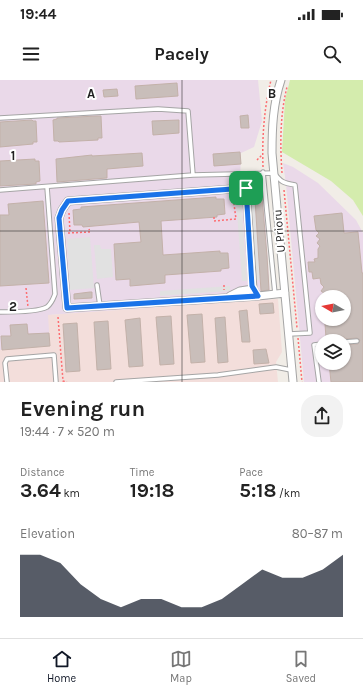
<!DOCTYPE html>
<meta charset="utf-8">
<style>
body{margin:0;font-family:Karla,sans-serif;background:#f2f2f2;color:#222;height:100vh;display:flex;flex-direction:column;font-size:15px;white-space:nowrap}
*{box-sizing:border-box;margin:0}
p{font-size:13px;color:#767676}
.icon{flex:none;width:22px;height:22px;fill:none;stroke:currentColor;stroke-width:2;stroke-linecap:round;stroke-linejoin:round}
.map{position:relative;height:302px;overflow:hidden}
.drawer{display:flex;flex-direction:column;background:#fff;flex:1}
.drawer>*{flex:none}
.needle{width:26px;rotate:279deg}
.tools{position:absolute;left:315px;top:210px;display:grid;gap:8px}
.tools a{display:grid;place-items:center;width:36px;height:36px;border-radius:50%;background:#fff;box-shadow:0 1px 3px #0004;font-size:20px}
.pin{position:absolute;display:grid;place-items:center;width:34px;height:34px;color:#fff;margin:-17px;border-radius:8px;box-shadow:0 2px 6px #0006}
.round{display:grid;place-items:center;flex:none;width:42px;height:42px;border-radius:16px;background:#f2f2f2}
.summary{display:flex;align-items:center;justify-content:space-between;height:68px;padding:0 20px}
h1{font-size:22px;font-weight:700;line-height:30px}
.stats{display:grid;grid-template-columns:repeat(3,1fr);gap:6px;height:68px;padding:4px 20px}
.stats div{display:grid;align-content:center}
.stats b{font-size:20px;font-weight:700}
.stats small{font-size:11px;font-weight:400}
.stats p{font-size:11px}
.chart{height:112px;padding:8px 20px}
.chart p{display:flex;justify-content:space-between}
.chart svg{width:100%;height:72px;margin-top:4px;fill:#111827;opacity:.7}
.status{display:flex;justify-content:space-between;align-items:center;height:28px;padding:0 20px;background:#fff;direction:ltr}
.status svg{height:11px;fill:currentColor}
header{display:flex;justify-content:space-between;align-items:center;height:52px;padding:0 20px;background:#fff;font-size:18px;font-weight:700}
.tab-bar{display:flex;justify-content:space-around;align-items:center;height:56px;border-top:1px solid #e0e0e0;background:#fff;font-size:11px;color:#767676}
.tab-bar a{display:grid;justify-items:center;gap:2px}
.tab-bar .selected{color:#111827}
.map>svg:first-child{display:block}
.industrial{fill:#ead9e9;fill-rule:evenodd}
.military{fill:#f3dedb}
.grass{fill:#d4ecad}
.parking{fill:#e1e1e1}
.building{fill:#c9beba;stroke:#c3b1a9}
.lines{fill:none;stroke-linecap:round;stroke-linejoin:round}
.lane-casing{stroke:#a5a5a5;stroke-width:5.5}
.street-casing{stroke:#a5a5a5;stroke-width:9}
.path{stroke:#fd6d71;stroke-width:1.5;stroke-dasharray:2 2;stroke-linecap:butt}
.lane{stroke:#fff;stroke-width:3.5}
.street{stroke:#fff;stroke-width:7}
.route-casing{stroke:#fff;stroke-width:8}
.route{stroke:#1a73e8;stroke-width:5}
.grid{fill:none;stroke:#212121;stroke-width:1;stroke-opacity:0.55}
.labels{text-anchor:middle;stroke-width:4;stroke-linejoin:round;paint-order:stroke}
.street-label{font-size:12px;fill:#212121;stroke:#fff}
.grid-label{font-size:13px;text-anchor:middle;font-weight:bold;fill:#212121;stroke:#fff;stroke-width:4;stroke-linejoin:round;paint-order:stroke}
</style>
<div class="status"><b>19:44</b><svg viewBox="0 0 49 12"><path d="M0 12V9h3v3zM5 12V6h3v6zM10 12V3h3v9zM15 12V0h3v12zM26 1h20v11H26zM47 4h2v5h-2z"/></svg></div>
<header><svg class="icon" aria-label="menu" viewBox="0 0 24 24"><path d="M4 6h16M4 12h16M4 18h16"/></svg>Pacely<svg class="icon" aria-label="search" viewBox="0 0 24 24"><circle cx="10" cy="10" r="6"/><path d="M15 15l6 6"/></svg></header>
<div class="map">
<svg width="363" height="302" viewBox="0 0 363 302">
<rect width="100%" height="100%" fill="#f1ede7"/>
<path class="industrial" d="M0,0H258L262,41L254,67L241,73L240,100L253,99V105L263,104L270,214L268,220L49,235L50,266L0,270Z
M283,83L293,87L318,103L356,140L363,153V302H304L286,104ZM322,217H344V239H322ZM322,261H344V283H322Z"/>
<path class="military" d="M278,219L282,272L276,282L278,302H0V270L50,266L48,235Z"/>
<path class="grass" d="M290,0H363V136L353,120L331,101L282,72L285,20Z"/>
<path class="parking" d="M253,99L260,200H254L247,100Z
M241,117L247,201H242L236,118Z
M90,157L94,208L70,210L67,159Z
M94,165H100L101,169H111L113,197L97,199Z
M230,206V211L160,216V211Z"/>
<path class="building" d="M177,3L178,16L136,19L135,6Z
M117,9L118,16L104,17L103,10Z
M248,35L249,48H241L240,36Z
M97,36H101L102,58H98V60L59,62L58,61H54L53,40L57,39V38Z
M32,40L33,41H36L37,62H33V64L0,67V42Z
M179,40V53L153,55L152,41Z
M240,72L241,84L214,86L213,74Z
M142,73L143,86L107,89V98L57,102L56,79L92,75V76Z
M35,79V81H39L40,101L36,102V104L0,106V81Z
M254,105H261L267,176L269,210L261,211Z
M216,117V119H224L225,134L217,135V137L161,141L163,175L220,171V173H228L229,188L221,189V191L165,195V203L130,206V199L116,200L114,164L141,162L139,142L83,147L82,145H74L73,130L81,129V127Z
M43,121L49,203L0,206V135H9L8,124Z
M342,133L344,153L358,152L362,193H363V302H331L329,283H344V265L358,264L360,260L357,258L344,259V257L326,258L325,244L329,239H344V217H322L325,214L321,211L324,207L321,204L320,198L313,199L312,192H309L308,182H315L314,179L318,178V169L320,166L317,163L320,159L316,156L319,153L316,150L314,136Z
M90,212H92V218L74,219V214Z
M273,223L274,233L260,234L259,224Z
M247,230L250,262H242L239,231Z
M202,234L205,282L191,283L187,235Z
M171,236L174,284L160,285L156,237Z
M225,237L228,282L218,283L215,238Z
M140,238L143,286L129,287L125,240Z
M108,241L111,289L97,290L94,242Z
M77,243L80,291L66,292L63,244Z
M27,244L28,254L49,253L50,266L2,270L1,256H11L10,245Z
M266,269L269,283L254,284L253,270Z"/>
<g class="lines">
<defs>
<path id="lane" d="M0,38L158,29L188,31L193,95
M263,92L275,214
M0,110L193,95L274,93C281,102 283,103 295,105L310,253L289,254
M97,205L100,226
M0,232C10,232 39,232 47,227C52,223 53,219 55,214L47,107
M344,262L357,261
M7,302L5,283L7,279L54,275L56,302
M116,302L218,295L276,287L291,290
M319,302L314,265L322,264"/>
<path id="street" d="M281,0C273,24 272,48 272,73L293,302
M230,216L240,211L253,209
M258,216L67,228L59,138L62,130L68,121L246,108L253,209L258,216L285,213"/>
</defs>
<use href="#lane" class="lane-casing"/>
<use href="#street" class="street-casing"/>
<path class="path" d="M257,80L263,74
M263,87C262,57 264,29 271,0
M282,93C280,64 280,35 287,7
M284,110L297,248
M69,133L70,153
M214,137V141L236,139L233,117
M68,153L90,152L89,149
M224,205V210
M26,208L28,227
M58,237L63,301L67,302
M298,258L302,302"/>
<use href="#lane" class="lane"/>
<use href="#street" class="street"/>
</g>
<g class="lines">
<defs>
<path id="route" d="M246,108L252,206L258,216L67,228L59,138L62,130L68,121Z"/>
</defs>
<use href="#route" class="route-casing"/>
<use href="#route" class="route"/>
</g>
<path class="grid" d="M182,0V302M0,151H363"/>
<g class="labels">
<g class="street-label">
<text transform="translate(279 151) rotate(-95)" y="4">U Prioru</text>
</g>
</g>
<g class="grid-label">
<text x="91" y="18">A</text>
<text x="272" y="18">B</text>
<text x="13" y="80">1</text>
<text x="13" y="231">2</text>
</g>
</svg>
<div class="tools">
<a><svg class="needle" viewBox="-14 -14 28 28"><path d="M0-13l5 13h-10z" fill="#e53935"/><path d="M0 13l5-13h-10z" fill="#767676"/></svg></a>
<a><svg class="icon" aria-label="layers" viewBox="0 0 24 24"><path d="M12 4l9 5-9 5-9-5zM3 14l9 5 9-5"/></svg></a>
</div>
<div class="pin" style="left:246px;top:108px;background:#1e9e55"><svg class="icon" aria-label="arrive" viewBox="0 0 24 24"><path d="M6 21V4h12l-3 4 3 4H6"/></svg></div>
</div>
<section class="drawer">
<div class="summary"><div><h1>Evening run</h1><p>19:44 · 7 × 520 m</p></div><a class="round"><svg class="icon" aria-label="share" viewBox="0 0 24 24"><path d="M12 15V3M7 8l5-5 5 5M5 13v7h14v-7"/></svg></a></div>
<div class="stats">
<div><p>Distance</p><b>3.64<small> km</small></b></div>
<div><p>Time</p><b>19:18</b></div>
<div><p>Pace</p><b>5:18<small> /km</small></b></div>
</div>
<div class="chart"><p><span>Elevation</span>80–87 m</p>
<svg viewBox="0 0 160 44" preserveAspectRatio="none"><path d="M0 44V6L10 6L20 11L30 24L40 33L50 38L60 33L70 33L80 38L90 38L100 33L110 24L120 15L130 20L140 20L150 15L160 6V44z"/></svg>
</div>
</section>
<nav class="tab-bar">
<a class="selected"><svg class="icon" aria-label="home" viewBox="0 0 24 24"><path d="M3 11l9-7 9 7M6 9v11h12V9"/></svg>Home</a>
<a><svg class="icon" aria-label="map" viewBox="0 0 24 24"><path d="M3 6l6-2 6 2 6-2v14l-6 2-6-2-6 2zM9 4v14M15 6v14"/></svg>Map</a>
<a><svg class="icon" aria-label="saved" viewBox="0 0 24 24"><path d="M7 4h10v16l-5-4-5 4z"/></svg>Saved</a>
</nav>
